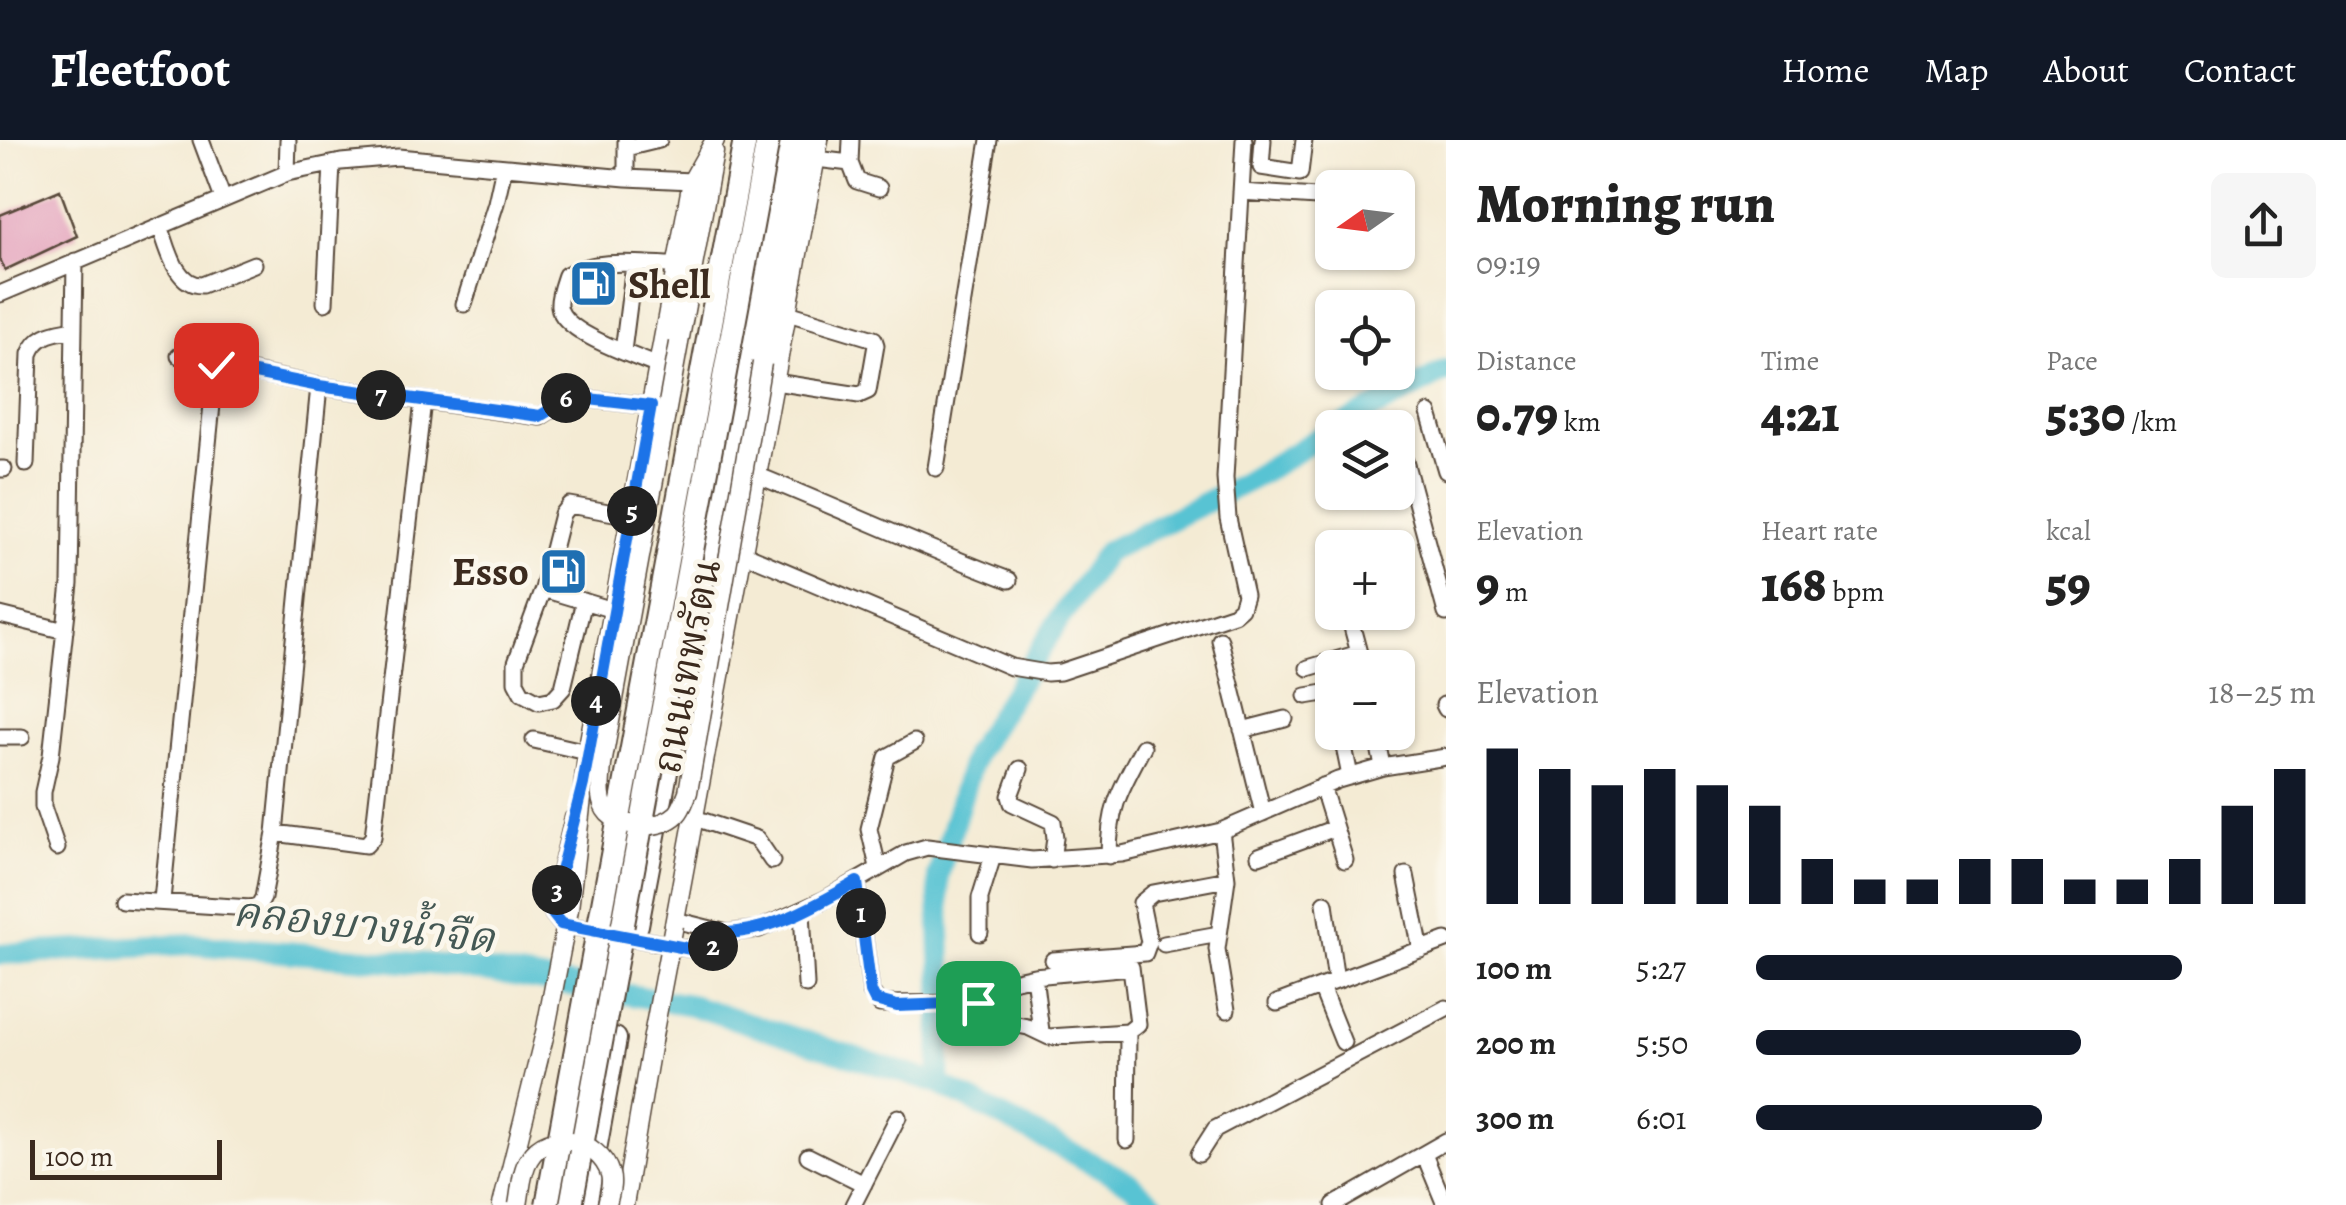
<!DOCTYPE html>
<meta charset="utf-8">
<style>
body{margin:0;font-family:Alegreya,"Noto Serif Thai",serif;background:#f6f6f6;color:#222;height:100vh;display:flex;flex-direction:column;font-size:38px;white-space:nowrap}
*{box-sizing:border-box;margin:0}
p{font-size:32px;color:#767676}
.icon{flex:none;width:55px;height:55px;fill:none;stroke:currentColor;stroke-width:2;stroke-linecap:round;stroke-linejoin:round}
.map{position:relative;flex:1;overflow:hidden}
.sheet{display:flex;flex-direction:column;background:#fff;width:900px}
.sheet>*{flex:none}
.needle{width:65px;rotate:256deg}
.controls{position:absolute;left:1315px;top:30px;display:grid;gap:20px}
.controls a{display:grid;place-items:center;width:100px;height:100px;border-radius:15px;background:#fff;box-shadow:0 2px 8px #0004;font-size:50px}
.scale{position:absolute;left:30px;bottom:25px;width:192px;box-sizing:border-box;padding-left:10px;border:5px solid #3b2a1e;border-top:0;font-size:28px;line-height:35px;white-space:nowrap;color:#3b2a1e;-webkit-text-stroke:8px #fbf7ec;paint-order:stroke}
.pin{position:absolute;display:grid;place-items:center;width:85px;height:85px;color:#fff;margin:-42px;border-radius:20px;box-shadow:0 5px 15px #0006}
.km{position:absolute;width:50px;height:50px;margin:-25px;border-radius:50%;background:#222;color:#fff;font-size:28px;line-height:50px;text-align:center}
.round{display:grid;place-items:center;flex:none;width:105px;height:105px;border-radius:15px;background:#f6f6f6}
.overview{display:flex;align-items:center;justify-content:space-between;height:170px;padding:0 30px}
h1{font-size:55px;font-weight:800;line-height:75px}
.figures{display:grid;grid-template-columns:repeat(3,1fr);gap:15px;height:170px;padding:10px 30px}
.figures div{display:grid;align-content:center}
.figures b{font-size:50px;font-weight:800}
.figures small{font-size:28px;font-weight:400}
.figures p{font-size:28px}
.chart{height:280px;padding:20px 30px}
.chart p{display:flex;justify-content:space-between}
.chart svg{width:100%;height:180px;margin-top:10px;stroke:#111827;stroke-width:6}
ul{padding:0 30px;list-style:none;font-size:32px}
li{display:grid;grid-template-columns:160px 120px 1fr;align-items:center;height:75px}
li i{height:25px;border-radius:12px;background:#111827}
header{display:flex;align-items:center;gap:60px;box-sizing:border-box;height:140px;padding:0 50px;background:#111827;color:#fff}
header strong{font-size:48px}
nav{display:flex;gap:55px;margin-inline-start:auto;font-size:35px}
main{display:flex;flex:1;min-height:0}
.map>svg:first-child{display:block}
.lines{fill:none;stroke-linecap:round;stroke-linejoin:round}
.river{stroke:#58c3d3;stroke-width:22}
.building{fill:#e3a0bb}
.minor-casing{stroke:#574739;stroke-width:19}
.major-casing{stroke:#574739;stroke-width:21}
.highway-casing{stroke:#574739;stroke-width:26}
.minor{stroke:#fff;stroke-width:15}
.major{stroke:#fff;stroke-width:18}
.highway{stroke:#fff;stroke-width:22}
.major-bridge-casing{stroke:#574739;stroke-width:21;stroke-linecap:butt}
.highway-bridge-casing{stroke:#574739;stroke-width:26;stroke-linecap:butt}
.major-bridge{stroke:#fff;stroke-width:18}
.highway-bridge{stroke:#fff;stroke-width:22}
.route-casing{stroke:#fff;stroke-width:20}
.route{stroke:#1a73e8;stroke-width:12}
.labels{text-anchor:middle;stroke-width:9;stroke-linejoin:round;paint-order:stroke}
.poi-label{font-size:40px;font-weight:bold;fill:#3b2a1e;stroke:#fbf7ec;text-anchor:start}
.street-label{font-size:40px;fill:#3b2a1e;stroke:#fbf7ec}
.water-label{font-size:42px;font-style:italic;fill:#445854;stroke:#fbf7ec}
</style>
<header>
<strong>Fleetfoot</strong>
<nav><a>Home</a><a>Map</a><a>About</a><a>Contact</a></nav>
</header>
<main>
<div class="map">
<svg width="1446" height="1065" viewBox="0 0 1446 1065">
<rect width="100%" height="100%" fill="#fbf7ec"/>
<filter id="ink" filterUnits="userSpaceOnUse"><feTurbulence type="fractalNoise" baseFrequency=".01" numOctaves="2"/><feDisplacementMap in="SourceGraphic" scale="20" xChannelSelector="R" yChannelSelector="G"/><feConvolveMatrix kernelMatrix="1 2 1 2 8 2 1 2 1" color-interpolation-filters="sRGB"/></filter>
<filter id="wash" filterUnits="userSpaceOnUse"><feTurbulence type="fractalNoise" baseFrequency=".0048" numOctaves="4" result="noise"/><feDisplacementMap in="SourceGraphic" scale="40" xChannelSelector="R" yChannelSelector="G"/><feGaussianBlur stdDeviation="2.25" result="paint"/><feColorMatrix in="noise" values="0 0 0 0 0 0 0 0 0 0 0 0 0 0 0 0 0 1.4 0 .05"/><feComposite in="paint" operator="in"/></filter>
<g filter="url(#wash)">
<rect width="100%" height="100%" fill="#f4ebd4"/>
<g class="lines">
<path class="river" d="M1337,288L1446,231
M0,814L190,804L451,826L691,865L939,944L1128,1042L1155,1065
M939,944L942,845L938,736L974,615L1060,478L1106,412L1246,342L1332,290"/>
</g>
<g id="blocks">
<path class="building" d="M60,50L77,96L5,130L0,119V75Z"/>
</g>
</g>
<g filter="url(#ink)">
<use href="#blocks" fill-opacity="0" stroke="#574739" stroke-width="2.5"/>
<g class="lines">
<defs>
<path id="minor" d="M201,0L223,59
M1263,0L1261,27L1300,33L1304,0
M626,8L659,0
M816,19L850,23L851,0
M850,23L857,41L879,48
M287,33L288,0
M626,38V0
M1241,52L1332,58
M160,86C168,107 175,146 202,145L254,124
M0,154L287,33L341,22L398,17L626,38L692,41
M325,163L332,24
M464,164L496,63L504,27
M623,211L634,125
M179,216L319,246L540,277L571,257L651,266
M658,226C635,216 562,193 559,166C558,157 563,144 566,135C598,117 642,125 677,125
M775,242L859,255L868,251L876,205L874,199L788,173
M1429,273L1446,331
M1405,321L1446,473
M26,324L30,214C38,193 55,193 74,189
M936,328L989,0
M0,329H4
M759,336C843,370 925,408 1009,440
M1332,413V415
M745,414L1011,527L1047,533L1060,532L1234,474L1241,468L1245,455L1228,378L1225,338L1244,0
M543,449L613,470
M584,461L563,548L553,559L539,562L522,553L516,542V522L543,449L562,374L569,365L631,376
M1348,472L1363,528
M0,475L65,491
M1220,500L1263,673
M1308,528L1359,513
M1306,556L1324,553L1332,560
M1444,565L1446,569
M1242,590L1285,579
M1341,592L1350,636
M1376,592L1383,627
M0,597H22
M534,600L587,612
M1020,629L1010,656L1012,663L1053,682L1055,698L1052,720
M1322,646L1345,720
M573,678L552,767L553,774L561,784L696,810L717,804L727,793
M695,678L757,699L772,721
M1221,691L1227,739L1217,809L1227,870
M275,693L366,705L373,697L423,261
M57,708L43,667V652L51,616L70,444L75,121
M1109,716C1109,667 1120,650 1143,607
M1259,716L1335,688
M878,727L869,689L887,617L914,602
M1406,735L1421,810
M857,742L871,852L880,864L978,863L996,881L1028,887L1049,897L1128,892L1138,884L1131,827L1034,836
M122,760L251,768L259,765L263,758L275,693L319,246
M162,760L216,225
M1325,763L1336,841
M802,771L806,845
M675,780L727,793L759,789L824,760L906,713L927,707L1032,720L1122,714L1221,691L1338,640L1383,627L1446,617
M980,793V758L993,716
M1164,804L1219,794
M1053,820L1145,813L1149,802L1141,763L1153,753L1227,739
M999,843L1006,885
M1321,847L1343,902
M978,863L990,846L1034,836L1041,891
M1277,863L1446,800
M1127,1000L1128,892
M1199,1014L1215,989L1446,868
M1424,1014L1445,1065
M808,1016L864,1044
M853,1065L898,977
M1334,1065L1446,1001"/>
<path id="major" d="M679,203L714,12
M762,223L803,0
M569,769L588,607L692,41L715,0
M674,785L819,0
M502,1065L545,893
M624,1065L652,901"/>
<path id="highway" d="M637,785L786,0
M585,1065L615,899"/>
</defs>
<use href="#minor" class="minor-casing"/>
<use href="#major" class="major-casing"/>
<use href="#highway" class="highway-casing"/>
<use href="#minor" class="minor"/>
<use href="#major" class="major"/>
<use href="#highway" class="highway"/>
<defs>
<path id="major-bridge" d="M679,203L602,625C601,640 597,661 608,673C625,689 660,690 677,674C682,669 685,659 688,652L762,223
M545,893L569,769
M652,901L674,785
M518,1065C521,1050 521,1032 529,1019C548,986 600,1000 610,1034C613,1044 609,1055 607,1065"/>
<path id="highway-bridge" d="M547,1065L745,0
M571,1065L768,0"/>
</defs>
<use href="#major-bridge" class="major-bridge-casing"/>
<use href="#highway-bridge" class="highway-bridge-casing"/>
<use href="#major-bridge" class="major-bridge"/>
<use href="#highway-bridge" class="highway-bridge"/>
</g>
</g>
<g class="lines" filter="url(#ink)">
<defs>
<path id="route" d="M216,225L319,246L540,276L571,257L651,266L583,644L552,767L553,774L561,784L696,810C711,808 718,804 727,793C775,790 816,765 857,742L871,852L875,860L897,866L978,863"/>
</defs>
<use href="#route" class="route-casing"/>
<use href="#route" class="route"/>
</g>
<defs>
<symbol id="fuel-square" viewBox="-11 -11 22 22"><rect x="-9" y="-9" width="18" height="18" rx="4" fill="#1f6fb2" stroke="#fbf7ec"/><path d="M-5.5-6h7V0h2V4h1.3V-2.5L3-4.5l.8-.8L6-3V5H2.5V1h-1V6h-7ZM-4.2-4.7v3.2H.2V-4.7Z" fill="#fff"/></symbol>
</defs>
<g fill-rule="evenodd">
<use href="#fuel-square" x="566" y="116" width="55" height="55"/>
<use href="#fuel-square" x="536" y="404" width="55" height="55"/>
</g>
<g class="labels">
<g class="poi-label">
<text x="628" y="158">Shell</text>
<text x="529" y="445" text-anchor="end">Esso</text>
</g>
<g class="street-label">
<text transform="translate(686 526) rotate(-79)" y="14">ถนนเทพรัตน</text>
</g>
<g class="water-label">
<text transform="translate(364 784) rotate(6)" y="15">คลองบางน้ำจืด</text>
</g>
</g>
</svg>
<div class="controls">
<a><svg class="needle" viewBox="-14 -14 28 28"><path d="M0-13l5 13h-10z" fill="#e53935"/><path d="M0 13l5-13h-10z" fill="#767676"/></svg></a>
<a><svg class="icon" aria-label="locate" viewBox="0 0 24 24"><circle cx="12" cy="12" r="6"/><path d="M12 2v4M12 18v4M2 12h4M18 12h4"/></svg></a>
<a><svg class="icon" aria-label="layers" viewBox="0 0 24 24"><path d="M12 4l9 5-9 5-9-5zM3 14l9 5 9-5"/></svg></a>
<a>+</a>
<a>−</a>
</div>
<div class="scale">100 m</div>
<div class="pin" style="left:978px;top:863px;background:#1e9e55"><svg class="icon" aria-label="arrive" viewBox="0 0 24 24"><path d="M6 21V4h12l-3 4 3 4H6"/></svg></div>
<div class="pin" style="left:216px;top:225px;background:#d93025"><svg class="icon" aria-label="check" viewBox="0 0 24 24"><path d="M5 12l5 5 9-10"/></svg></div>
<b class="km" style="left:861px;top:773px">1</b>
<b class="km" style="left:713px;top:806px">2</b>
<b class="km" style="left:557px;top:750px">3</b>
<b class="km" style="left:596px;top:561px">4</b>
<b class="km" style="left:632px;top:371px">5</b>
<b class="km" style="left:566px;top:258px">6</b>
<b class="km" style="left:381px;top:255px">7</b>
</div>
<section class="sheet">
<div class="overview"><div><h1>Morning run</h1><p>09:19</p></div><a class="round"><svg class="icon" aria-label="share" viewBox="0 0 24 24"><path d="M12 15V3M7 8l5-5 5 5M5 13v7h14v-7"/></svg></a></div>
<div class="figures">
<div><p>Distance</p><b>0.79<small> km</small></b></div>
<div><p>Time</p><b>4:21</b></div>
<div><p>Pace</p><b>5:30<small> /km</small></b></div>
</div>
<div class="figures">
<div><p>Elevation</p><b>9<small> m</small></b></div>
<div><p>Heart rate</p><b>168<small> bpm</small></b></div>
<div><p>kcal</p><b>59</b></div>
</div>
<div class="chart"><p><span>Elevation</span>18–25 m</p>
<svg viewBox="0 0 160 44" preserveAspectRatio="none"><path d="M5 44V6M15 44V11M25 44V15M35 44V11M45 44V15M55 44V20M65 44V33M75 44V38M85 44V38M95 44V33M105 44V33M115 44V38M125 44V38M135 44V33M145 44V20M155 44V11"/></svg>
</div>
<ul>
<li><b>100 m</b>5:27<i style="width:76%"></i></li>
<li><b>200 m</b>5:50<i style="width:58%"></i></li>
<li><b>300 m</b>6:01<i style="width:51%"></i></li>
</ul>
</section>
</main>
